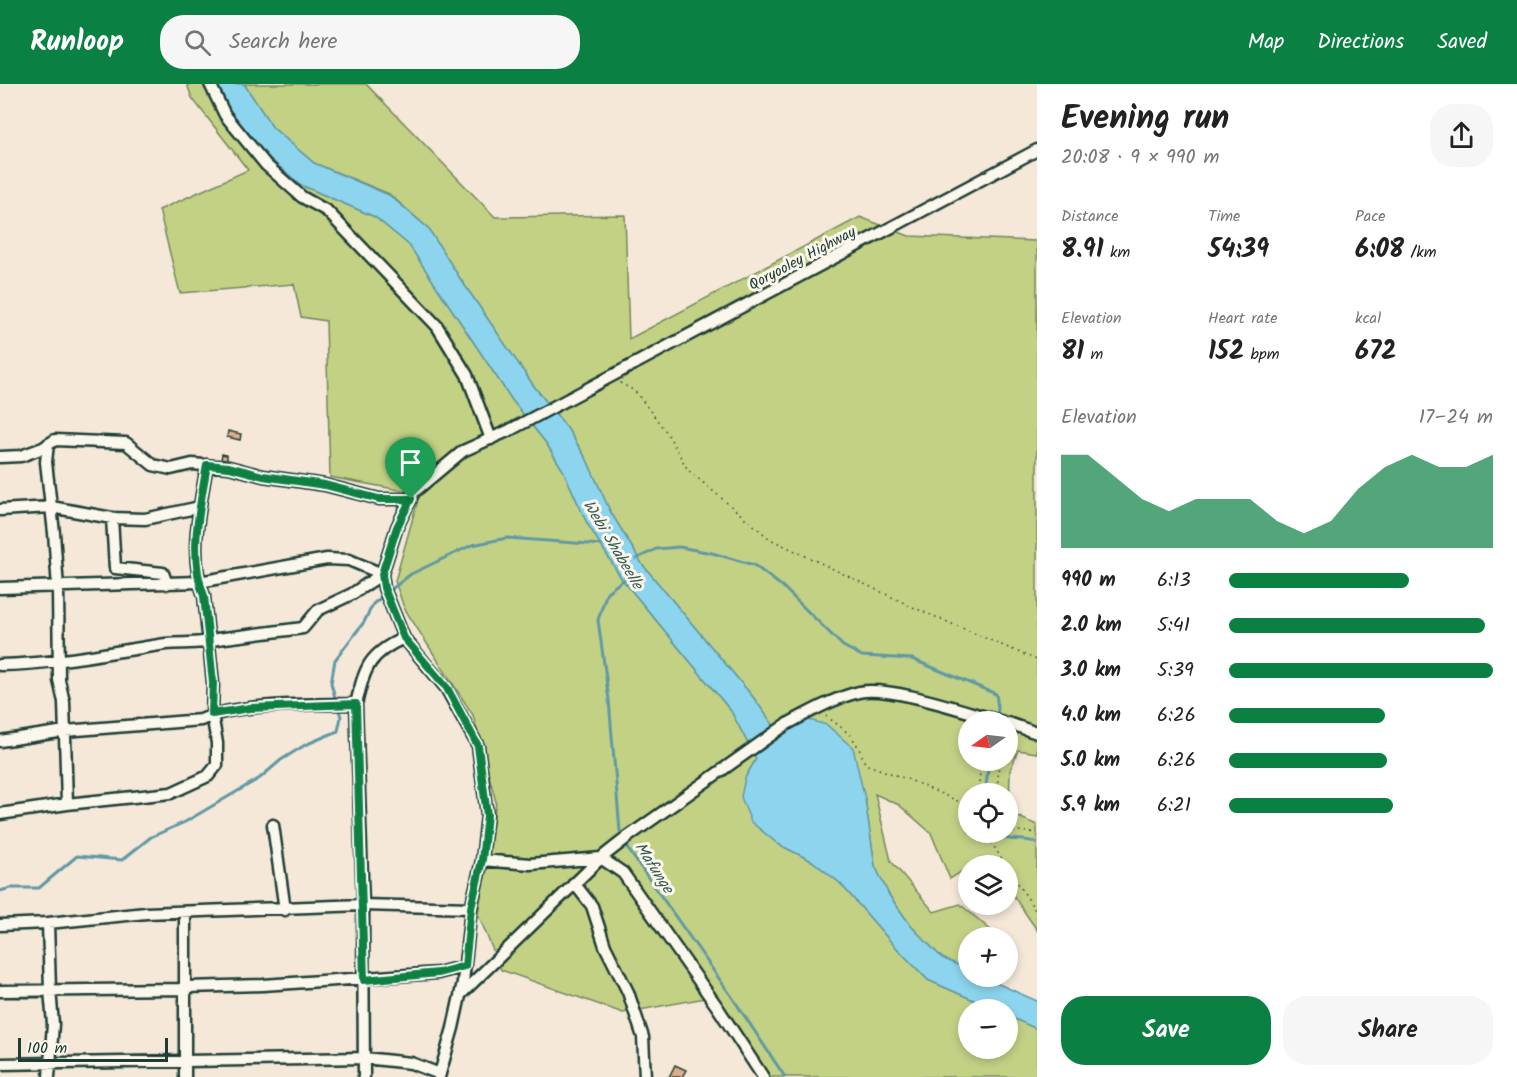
<!DOCTYPE html>
<meta charset="utf-8">
<style>
body{margin:0;font-family:Kalam,sans-serif;background:#f6f6f6;color:#222;height:100vh;display:flex;flex-direction:column;font-size:22px;white-space:nowrap}
*{box-sizing:border-box;margin:0}
p{font-size:20px;color:#767676}
.icon{flex:none;width:33px;height:33px;fill:none;stroke:currentColor;stroke-width:2;stroke-linecap:round;stroke-linejoin:round}
.map{position:relative;flex:1;overflow:hidden}
.sheet{display:flex;flex-direction:column;background:#fff;width:480px}
.sheet>*{flex:none}
.needle{width:39px;rotate:256deg}
.tools{position:absolute;left:958px;top:627px;display:grid;gap:12px}
.tools a{display:grid;place-items:center;width:60px;height:60px;border-radius:50%;background:#fff;box-shadow:0 3px 9px #0003;font-size:30px}
.scale{position:absolute;left:18px;bottom:15px;width:150px;box-sizing:border-box;padding-left:6px;border:3px solid #1f3d34;border-top:0;font-size:16px;line-height:21px;white-space:nowrap;color:#1f3d34;-webkit-text-stroke:4px #fbf7ec;paint-order:stroke}
.pin{position:absolute;display:grid;place-items:center;width:51px;height:51px;color:#fff;margin:-62px -26px;border-radius:50% 50% 50% 0;rotate:-45deg;box-shadow:0 0 6px #0007}
.pin .icon{rotate:45deg}
.round{display:grid;place-items:center;flex:none;width:63px;height:63px;border-radius:24px;background:#f6f6f6}
.summary{display:flex;align-items:center;justify-content:space-between;height:102px;padding:0 24px}
h1{font-size:33px;font-weight:700;line-height:45px}
.figures{display:grid;grid-template-columns:repeat(3,1fr);gap:9px;height:102px;padding:6px 24px}
.figures div{display:grid;align-content:center}
.figures b{font-size:26px;font-weight:700}
.figures small{font-size:16px;font-weight:400}
.figures p{font-size:16px}
.chart{height:168px;padding:12px 24px}
.chart p{display:flex;justify-content:space-between}
.chart svg{width:100%;height:108px;margin-top:6px;fill:#0b8043;opacity:.7}
.cta{display:flex;gap:12px;margin-top:auto;padding:12px 24px}
.cta a{flex:1;height:69px;border-radius:24px;background:#0b8043;color:#fff;font-size:24px;font-weight:700;line-height:69px;text-align:center}
.cta a+a{background:#f6f6f6;color:#222}
ul{padding:0 24px;list-style:none;font-size:20px}
li{display:grid;grid-template-columns:96px 72px 1fr;align-items:center;height:45px}
li i{height:15px;border-radius:8px;background:#0b8043}
header{display:flex;align-items:center;gap:36px;box-sizing:border-box;height:84px;padding:0 30px;background:#0b8043;color:#fff}
header strong{font-size:28px}
nav{display:flex;gap:33px;margin-inline-start:auto;font-size:21px}
.search{width:420px;height:54px;background:#f6f6f6;display:flex;align-items:center;gap:15px;box-sizing:border-box;padding:0 21px;border-radius:24px;color:#767676;font-size:22px}
main{display:flex;flex:1;min-height:0}
.map>svg:first-child{display:block}
.green{fill:#c3d185;stroke:#71875c;stroke-width:1.5;fill-rule:evenodd}
.water{fill:#8dd5ee;stroke:#6198a4;stroke-width:1.5}
.lines{fill:none;stroke-linecap:round;stroke-linejoin:round}
.stream{stroke:#6198a4;stroke-width:3}
.building{fill:#dbae8c;stroke:#1f3d34;stroke-width:1.5}
.minor-casing{stroke:#1f3d34;stroke-width:15}
.path{stroke:#1f3d34;stroke-width:1.5;stroke-dasharray:1.5 4.5;stroke-linecap:butt}
.minor{stroke:#fbf7ec;stroke-width:10}
.route-casing{stroke:#fff;stroke-width:12}
.route{stroke:#0b8043;stroke-width:8}
.labels{text-anchor:middle;stroke-width:6;stroke-linejoin:round;paint-order:stroke}
.street-label{font-size:15px;fill:#1f3d34;stroke:#fbf7ec}
.water-label{font-size:16px;font-style:italic;fill:#355b59;stroke:#fbf7ec}
</style>
<header>
<strong>Runloop</strong>
<div class="search"><svg class="icon" aria-label="search" viewBox="0 0 24 24"><circle cx="10" cy="10" r="6"/><path d="M15 15l6 6"/></svg>Search here</div>
<nav><a>Map</a><a>Directions</a><a>Saved</a></nav>
</header>
<main>
<div class="map">
<svg width="1037" height="993" viewBox="0 0 1037 993">
<rect width="100%" height="100%" fill="#f5e8d9"/>
<filter id="ink" filterUnits="userSpaceOnUse"><feTurbulence type="fractalNoise" baseFrequency=".0167" numOctaves="2"/><feDisplacementMap in="SourceGraphic" scale="12" xChannelSelector="R" yChannelSelector="G"/><feConvolveMatrix kernelMatrix="1 2 1 2 8 2 1 2 1" color-interpolation-filters="sRGB"/></filter>
<g filter="url(#ink)">
<path class="green" d="M187,0H215L254,61L301,101L375,133L409,161L512,316L546,359L563,386L587,439L622,495L731,627L756,675L745,694L778,760L812,777L840,799L892,859L928,896L994,925L969,926V964H1008V932L1037,945V993H757L705,914L623,929L501,886L478,830L496,718L473,631L404,524L395,497L417,419L405,407L330,393L326,237L301,233L294,200L180,209L159,126L248,86L192,14Z
M244,0H366L495,133L625,131L629,255L860,133L909,152L1037,157V669L1018,666L1010,687L1009,729L1037,741V846L1008,804V782L990,781L983,774L950,795L931,749L899,721L875,710L891,777L934,828L960,820L999,853L969,854V886L942,874L911,842L889,811L875,782L865,715L795,642L781,652L753,613L642,480L610,427L586,374L567,344L533,301L459,193L428,144L389,110L314,79L273,44ZM969,638H1008V676H969ZM969,710H1008V748H969Z"/>
<path class="water" d="M215,0H244L273,44L314,79L389,111L428,144L459,193L533,301L567,344L586,374L610,427L642,480L753,613L781,652L795,642L809,636L827,641L853,664L865,715L875,782L889,811L911,842L942,874L969,886V892L983,893L1037,917V945L1008,932V926L994,925L928,896L892,859L840,799L812,777L778,760L751,738L741,713L745,694L756,675L731,627L622,495L587,439L563,386L546,359L512,316L409,161L375,133L301,101L254,61L224,17Z"/>
<g class="lines">
<path class="stream" d="M636,475L656,465L679,463L712,469L754,481L783,503L843,562L862,572L912,575L996,610L998,624L997,632
M626,494L607,508L598,536L609,616L620,747L630,768L732,913L785,993
M388,508L411,490L472,461L507,454L602,461
M336,617L331,599L335,576L364,538L373,520L383,512
M985,710L989,676
M993,748C1006,760 1022,752 1037,759
M0,807L11,804H39L77,772L122,776L151,753L185,738L260,694L281,676L305,661L338,647L341,633L338,623"/>
</g>
<path class="building" d="M228,347L241,350L240,356L227,353Z
M222,370L227,371V377L221,376Z
M675,981L686,986L682,993H669Z"/>
<g class="lines">
<defs>
<path id="minor" d="M210,0L225,31L266,81L302,113L327,127L437,242L467,291L491,355
M48,360L46,378L54,449L58,504L59,596L64,618L67,720
M0,373L21,372L43,364L55,356L126,359L153,381L171,385L192,380L229,383L263,392L325,401L379,415H411
M0,426L51,423L112,434L145,435L200,423
M112,434L115,484L163,489L167,500
M0,504L199,498L327,475L349,476L382,490
M0,581C56,580 111,568 166,560C183,558 201,561 217,555L303,544L318,526L352,510L382,490
M1008,639L1037,649
M0,657L65,647L201,636C237,618 315,621 356,620
M0,730L67,720L171,709L208,692L217,681V659L212,630L213,599L204,512C188,471 200,423 207,381
M273,741L285,826
M482,776L530,780L601,774L623,789L718,924L763,993
M574,799L592,822L605,862L628,908L643,953L645,993
M185,828V993
M48,839L50,906L53,940L49,993
M0,841L48,839L146,829L363,821L471,824
M0,907L180,905L186,903L263,901L438,889L465,882
M461,910L601,774L629,752L787,640C810,628 834,614 859,608C890,601 969,629 1003,638
M0,980L364,974L411,979L440,990
M364,993L363,821L356,620C365,584 368,570 404,554
M439,993L453,944L463,898L471,824L482,776L487,731L478,662L446,604L404,554L384,504L382,490L397,443L414,408L463,367L510,346L1037,66"/>
</defs>
<use href="#minor" class="minor-casing"/>
<path class="path" d="M620,299L635,307L667,349L688,386L770,455L917,525L1037,576
M826,632C849,649 856,653 865,680L912,697L969,722
M978,710L981,676
M997,710L999,676
M1008,747L1010,749L1019,747L1037,749
M985,748L1006,782
M1008,784L1037,829"/>
<use href="#minor" class="minor"/>
</g>
</g>
<g class="lines" filter="url(#ink)">
<defs>
<path id="route" d="M207,381L229,383L263,392L325,401L379,415H411L397,443L382,490L384,504L404,554L447,604L478,662L487,731L482,776L471,824L465,882L438,889L364,896L356,620L250,624L212,630L213,599L204,512C188,471 200,423 207,381Z"/>
</defs>
<use href="#route" class="route-casing"/>
<use href="#route" class="route"/>
</g>
<g class="labels">
<g class="street-label">
<text transform="translate(802 174) rotate(-28)" y="5">Qoryooley Highway</text>
</g>
<g class="water-label">
<text transform="translate(614 460) rotate(59)" y="6">Webi Shabeelle</text>
<text transform="translate(655 783) rotate(57)" y="6">Mafunge</text>
</g>
</g>
</svg>
<div class="tools">
<a><svg class="needle" viewBox="-14 -14 28 28"><path d="M0-13l5 13h-10z" fill="#e53935"/><path d="M0 13l5-13h-10z" fill="#767676"/></svg></a>
<a><svg class="icon" aria-label="locate" viewBox="0 0 24 24"><circle cx="12" cy="12" r="6"/><path d="M12 2v4M12 18v4M2 12h4M18 12h4"/></svg></a>
<a><svg class="icon" aria-label="layers" viewBox="0 0 24 24"><path d="M12 4l9 5-9 5-9-5zM3 14l9 5 9-5"/></svg></a>
<a>+</a>
<a>−</a>
</div>
<div class="scale">100 m</div>
<div class="pin" style="left:411px;top:415px;background:#1e9e55"><svg class="icon" aria-label="arrive" viewBox="0 0 24 24"><path d="M6 21V4h12l-3 4 3 4H6"/></svg></div>
</div>
<section class="sheet">
<div class="summary"><div><h1>Evening run</h1><p>20:08 · 9 × 990 m</p></div><a class="round"><svg class="icon" aria-label="share" viewBox="0 0 24 24"><path d="M12 15V3M7 8l5-5 5 5M5 13v7h14v-7"/></svg></a></div>
<div class="figures">
<div><p>Distance</p><b>8.91<small> km</small></b></div>
<div><p>Time</p><b>54:39</b></div>
<div><p>Pace</p><b>6:08<small> /km</small></b></div>
</div>
<div class="figures">
<div><p>Elevation</p><b>81<small> m</small></b></div>
<div><p>Heart rate</p><b>152<small> bpm</small></b></div>
<div><p>kcal</p><b>672</b></div>
</div>
<div class="chart"><p><span>Elevation</span>17–24 m</p>
<svg viewBox="0 0 160 44" preserveAspectRatio="none"><path d="M0 44V6L10 6L20 15L30 24L40 29L50 24L60 24L70 24L80 33L90 38L100 33L110 20L120 11L130 6L140 11L150 11L160 6V44z"/></svg>
</div>
<ul>
<li><b>990 m</b>6:13<i style="width:68%"></i></li>
<li><b>2.0 km</b>5:41<i style="width:97%"></i></li>
<li><b>3.0 km</b>5:39<i style="width:100%"></i></li>
<li><b>4.0 km</b>6:26<i style="width:59%"></i></li>
<li><b>5.0 km</b>6:26<i style="width:60%"></i></li>
<li><b>5.9 km</b>6:21<i style="width:62%"></i></li>
</ul>
<div class="cta"><a>Save</a><a>Share</a></div>
</section>
</main>
